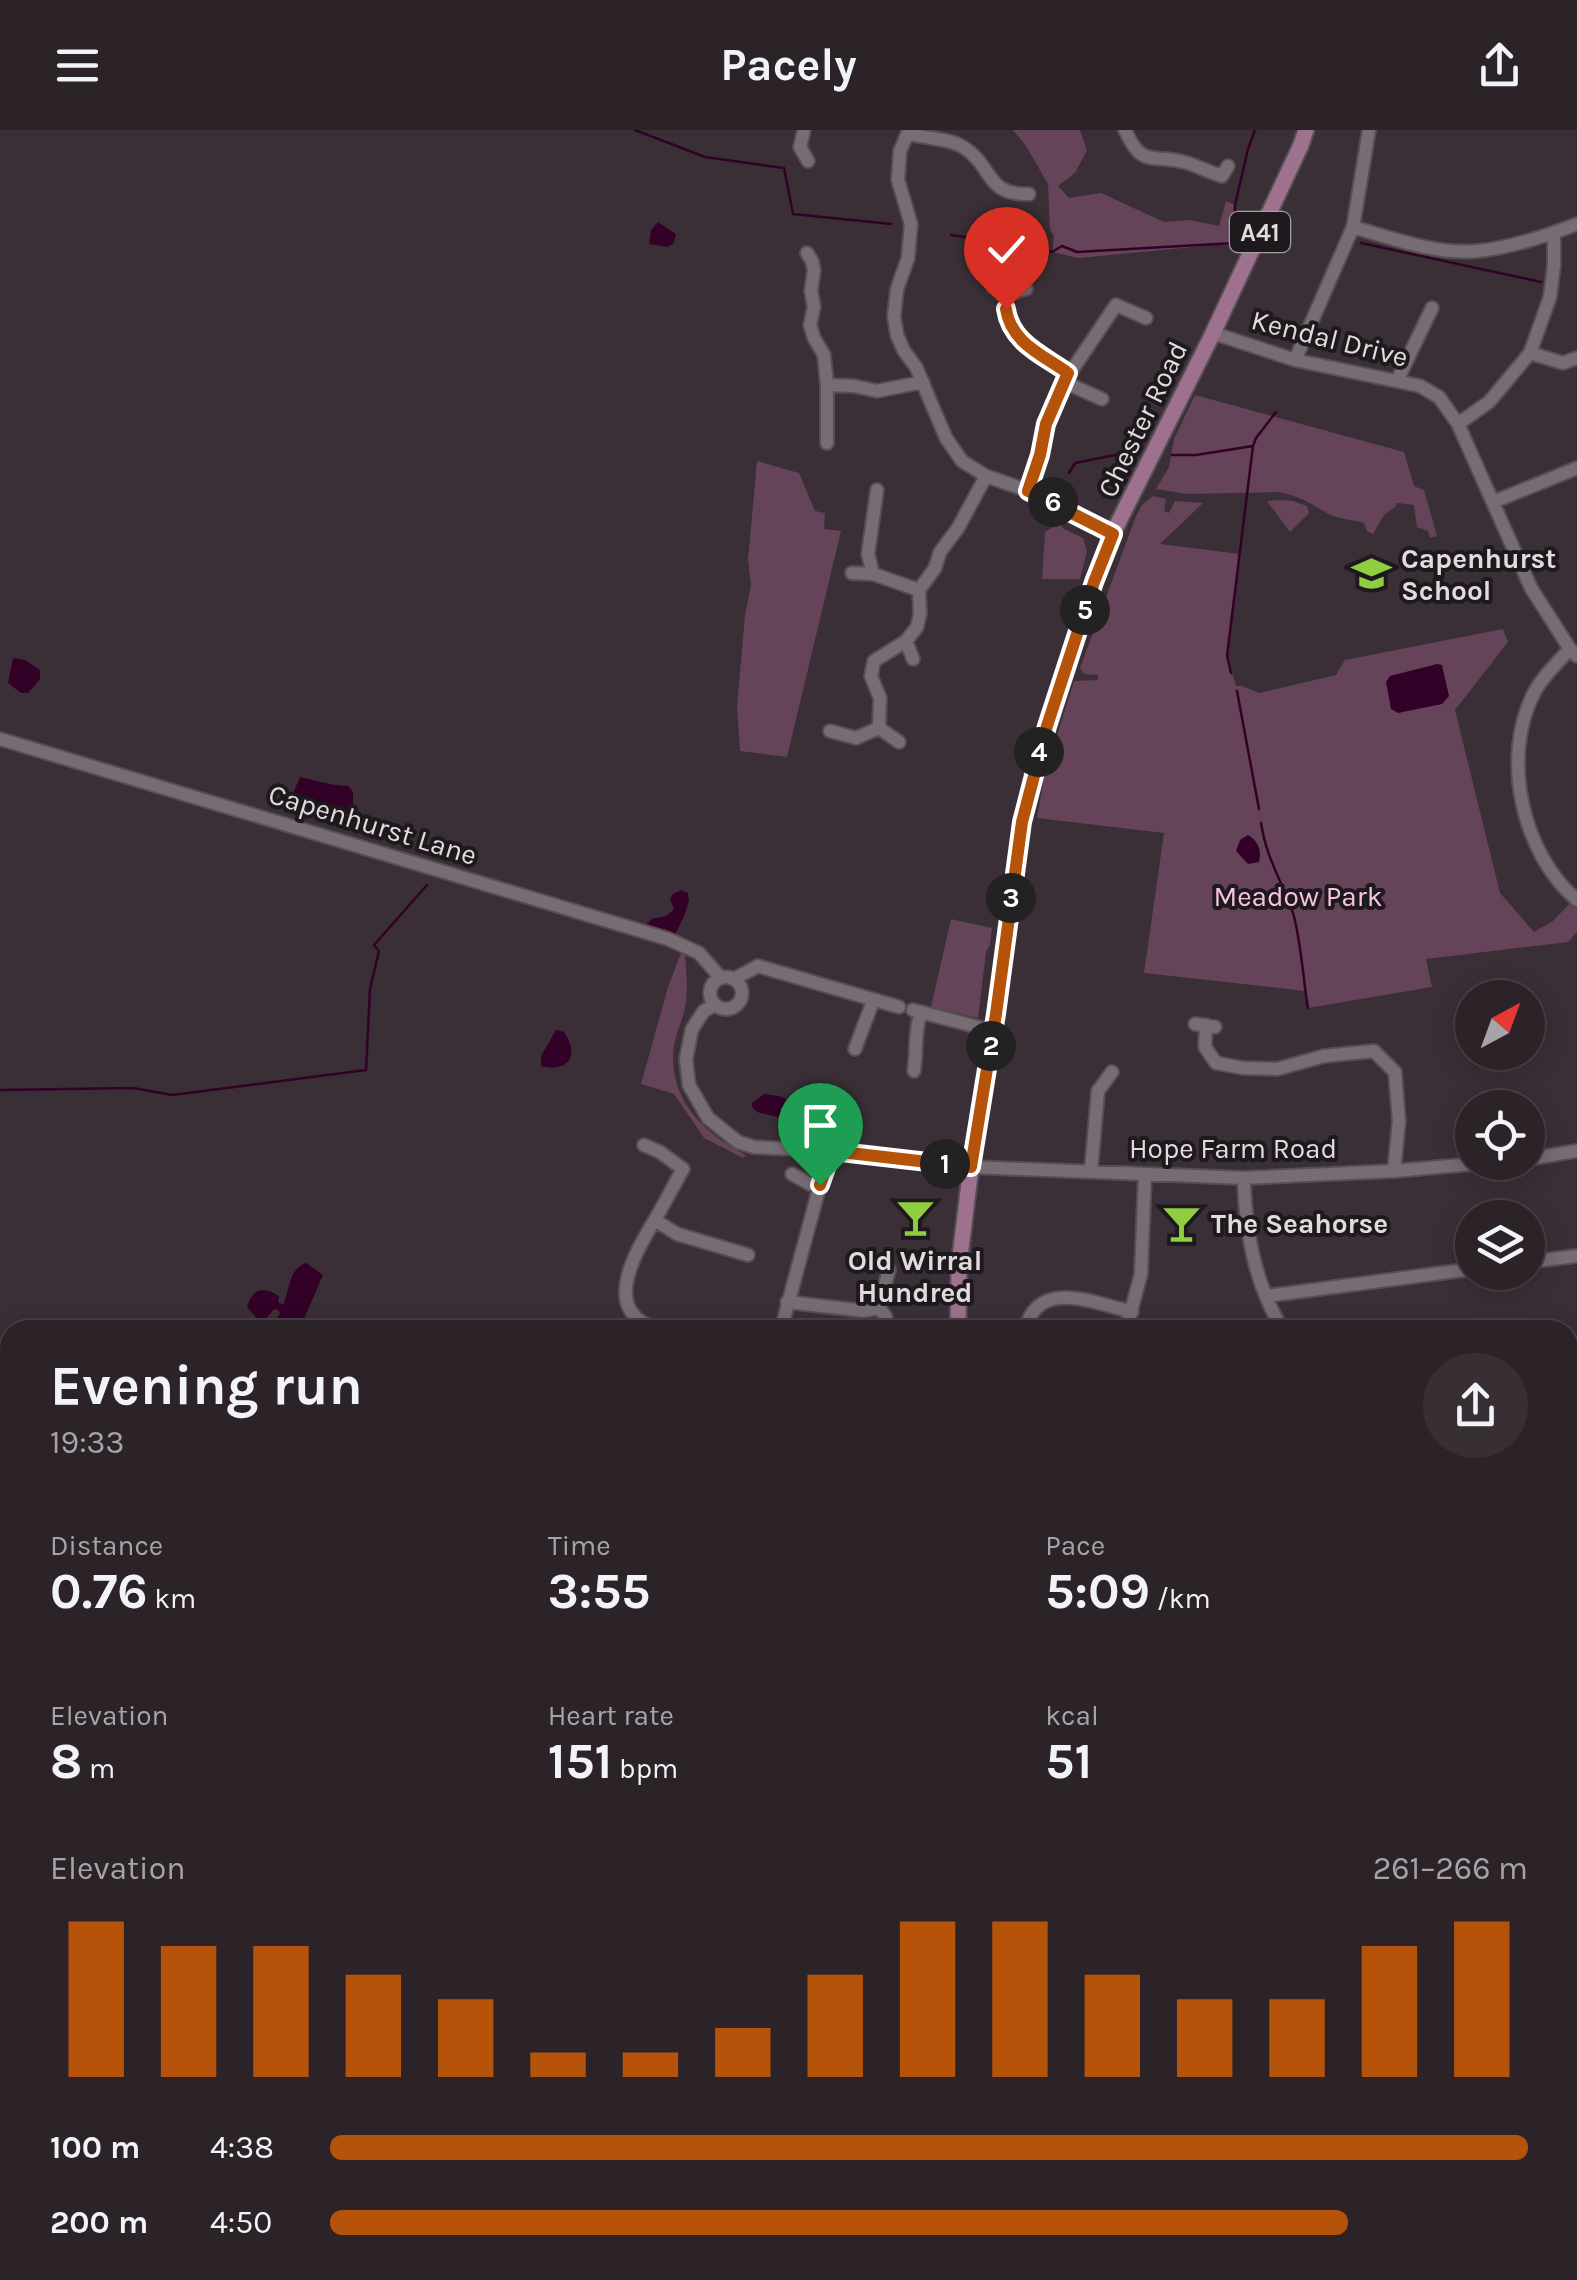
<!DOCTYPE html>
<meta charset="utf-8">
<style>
body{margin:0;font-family:Karla,sans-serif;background:#382f34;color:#f1f3f6;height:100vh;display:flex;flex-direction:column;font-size:38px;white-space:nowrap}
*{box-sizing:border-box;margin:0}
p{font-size:32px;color:#a6a4a8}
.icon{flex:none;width:55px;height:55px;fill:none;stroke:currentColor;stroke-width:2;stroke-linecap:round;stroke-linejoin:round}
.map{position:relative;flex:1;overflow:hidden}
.panel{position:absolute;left:0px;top:1190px;width:1578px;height:960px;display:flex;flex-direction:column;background:#2c2328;border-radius:30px 30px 0 0;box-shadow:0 5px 25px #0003,0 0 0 2px #484045}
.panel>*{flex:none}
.needle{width:65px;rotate:41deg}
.controls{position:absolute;left:1455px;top:850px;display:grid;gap:20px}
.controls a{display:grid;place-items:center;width:90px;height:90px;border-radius:50%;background:#2c2328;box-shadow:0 5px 25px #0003,0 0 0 2px #484045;font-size:50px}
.pin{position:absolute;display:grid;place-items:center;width:85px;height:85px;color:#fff;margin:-102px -42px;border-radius:50% 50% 50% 0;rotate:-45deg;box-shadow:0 0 10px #0007}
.pin .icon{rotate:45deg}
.km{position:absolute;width:50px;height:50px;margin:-25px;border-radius:50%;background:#222;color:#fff;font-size:28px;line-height:50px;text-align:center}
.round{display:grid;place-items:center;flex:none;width:105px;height:105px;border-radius:52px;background:#382f34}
.headline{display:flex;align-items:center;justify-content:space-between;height:170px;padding:0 50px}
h1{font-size:55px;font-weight:700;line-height:75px}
.metrics{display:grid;grid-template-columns:repeat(3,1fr);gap:15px;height:170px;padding:10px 50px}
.metrics div{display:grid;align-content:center}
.metrics b{font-size:50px;font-weight:700}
.metrics small{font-size:28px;font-weight:400}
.metrics p{font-size:28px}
.chart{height:280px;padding:20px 50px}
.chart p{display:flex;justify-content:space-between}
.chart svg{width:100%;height:180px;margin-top:10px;stroke:#b45309;stroke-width:6}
ul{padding:0 50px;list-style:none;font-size:32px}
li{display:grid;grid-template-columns:160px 120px 1fr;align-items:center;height:75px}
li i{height:25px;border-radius:12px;background:#b45309}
header{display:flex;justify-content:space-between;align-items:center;height:130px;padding:0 50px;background:#2c2328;font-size:45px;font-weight:700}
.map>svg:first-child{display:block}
.green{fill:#654359}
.water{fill:#330127}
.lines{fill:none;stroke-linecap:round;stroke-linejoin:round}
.stream{stroke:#330127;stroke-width:2.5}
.minor-casing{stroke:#574e53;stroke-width:16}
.major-casing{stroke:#574e53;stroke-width:19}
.minor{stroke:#786c74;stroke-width:12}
.major{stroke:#9e728f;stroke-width:15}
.route-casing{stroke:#fff;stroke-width:20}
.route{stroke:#b45309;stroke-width:12}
.labels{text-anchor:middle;stroke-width:8;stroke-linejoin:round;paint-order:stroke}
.shield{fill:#1e191c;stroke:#a6a0a4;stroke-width:2.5}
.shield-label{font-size:25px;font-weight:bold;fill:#e1dade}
.street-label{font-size:28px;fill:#e1dade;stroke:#1e191c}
.poi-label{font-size:28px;font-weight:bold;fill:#e1dade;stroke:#1e191c;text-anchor:start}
.park-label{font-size:28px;fill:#f6c2e3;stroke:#1e191c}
</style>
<header><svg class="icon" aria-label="menu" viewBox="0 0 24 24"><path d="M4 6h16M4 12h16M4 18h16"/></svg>Pacely<svg class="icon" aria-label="share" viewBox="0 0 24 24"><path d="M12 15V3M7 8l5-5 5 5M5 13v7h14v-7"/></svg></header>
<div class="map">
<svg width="1577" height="2150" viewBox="0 0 1577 2150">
<rect width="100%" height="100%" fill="#3a2f36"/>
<path class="green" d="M1013,0H1080L1087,20L1075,43L1058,56L1069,68L1101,63L1164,92L1189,90L1219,96L1226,71L1235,75L1234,113L1079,128L1052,122L1054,106L1050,99L1048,54L1026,16Z
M1195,265L1404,322L1414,356L1424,360L1437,406L1430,408L1428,401L1417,397L1414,375L1397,373L1395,377L1384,385L1373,404L1367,401L1364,393C1354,390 1341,389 1331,385C1309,374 1305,367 1278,362L1187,364L1156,359L1169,337L1174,309Z
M757,331L799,343L815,381L825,383L824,399L841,401L787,627L740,621L737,577L745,485L751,455L748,430Z
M1153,366L1166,369L1164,381L1169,383L1175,371L1203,373L1160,414L1240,424L1227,526L1236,556H1242L1259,563L1336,545L1345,530L1503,499L1508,512L1455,580L1500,763L1534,802L1553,791L1571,772L1577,778V802L1568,812L1426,829L1432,857L1308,878L1305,861L1144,843L1164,703L1037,688L1044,647L1074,551L1098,550V545L1084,544L1080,538L1136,386L1142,375Z
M1280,370L1293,371L1307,376L1309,383L1290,402L1267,371Z
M1057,391L1062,394V398L1083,408L1087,421L1080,449H1042L1045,402L1055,396Z
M951,789L992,798L990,815L986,822L978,888L931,877Z
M681,823L685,825C686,840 688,856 686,871C685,886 676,901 674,916C667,969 704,1003 746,1025L743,1028L704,1008L674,964L641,954L668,857Z
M0,1279L10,1280V1384L0,1387Z
M1568,2128H1577V2150H1493L1494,2140H1568Z
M731,2140H743L763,2150H699Z"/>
<path class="water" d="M658,92L676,104L674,113L668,117L649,114L651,100Z
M13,528L25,530L40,540V549L28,563H21L8,553Z
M1437,534L1442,535L1449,566L1442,574L1398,583L1391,579L1386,552L1390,546Z
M300,647C316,650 332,656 348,656L353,662V674L357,681L356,687L350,695L288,675Z
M1248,705C1258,711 1262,720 1259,732L1248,734L1236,721L1240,710Z
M681,760L688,763L689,770L685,784L674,807L645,795L653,788C663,788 668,786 674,779L670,769L673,764Z
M556,900L564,902C580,925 569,943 541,936V926Z
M764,964L779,966L795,973C796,980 796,985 790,990L757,982L752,977V973Z
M306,1133L323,1145L299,1200H288L274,1195L280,1183L277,1179L273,1180L262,1194L247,1177C253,1158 263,1156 279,1166L278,1172L283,1175C290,1160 288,1139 306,1133Z"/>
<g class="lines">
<path class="stream" d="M635,0L705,27L784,38L793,84L891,94
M951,105L1000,112L1052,122L1062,116L1077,122L1234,113L1235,75L1248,19L1255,0
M1361,113L1541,152
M1172,325H1196L1253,316
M1069,343L1075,333L1130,322
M1231,543L1227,526L1253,316L1256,308L1276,282
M1237,561L1259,679
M1261,693C1266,727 1282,752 1293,783C1301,810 1303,849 1308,878
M0,960L133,958L172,965L366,940L370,859L379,821L374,815L427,755
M0,1556L10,1559"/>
<defs>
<path id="minor" d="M804,0L800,17L808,31
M909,0L900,21L898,50L911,94L908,128L897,159L894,186L897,205L904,221L916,237L946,308L962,331L986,346L1029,361L1113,403
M1125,0C1142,38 1150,24 1184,32C1196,35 1208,42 1222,46L1228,36
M908,4C925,8 948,8 963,17C994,36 984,65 1029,64
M1353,97C1391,108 1437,125 1477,121C1511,118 1546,106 1577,94
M807,123L812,131L814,140L811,161L814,177L810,195L814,208L824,225L827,255
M993,157L1007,164C1002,211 1035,220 1069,243
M1007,164L1026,159
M1213,203L1295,230L1420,256L1439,267L1458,294L1531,458L1570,519L1577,526
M1530,223L1563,233L1577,228
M1295,230L1353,97L1369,0
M1397,251L1432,178
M1064,252L1102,269
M1458,294L1489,272L1530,223L1550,167L1554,135V103
M827,313V255L854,256L877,261L923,252
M877,360L868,424L873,444L919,460
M1029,361L1040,325L1045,294L1064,252L1116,175L1146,188
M1493,372L1577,338
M852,443L873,444
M906,511L913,529
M1570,519C1558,532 1543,546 1535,561C1500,626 1522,724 1577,770
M879,598L899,612
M830,601L856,608L879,598L880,568L871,546L874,531L906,511L917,497L920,484L919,460L935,438L940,422L958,398L986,346
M0,609L668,809L699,823L721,848
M710 863a16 16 0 1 1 32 0a16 16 0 1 1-32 0Z
M734,849L758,836L899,877
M714,875L704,881L692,899L686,929L689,955L708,988L738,1012L754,1017L832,1021L971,1037L1244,1048L1394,1041L1495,1032
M913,880L993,901
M1195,894L1215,897
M1206,895L1205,917L1216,933L1243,938L1277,939L1324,926L1374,921L1395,942L1399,991L1394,1041
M855,919L873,871
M914,941C917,920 914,902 921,882
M644,1015L660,1022L683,1039C674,1055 665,1072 656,1088C635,1123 598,1183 660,1200
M1528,1029L1577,1021
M1091,1041L1098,961L1112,942
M792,1044L810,1054L820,1055
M1244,1048C1245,1100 1255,1155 1283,1200
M655,1090L677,1104L748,1125
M1528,1132L1577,1126
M1266,1166L1472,1139
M787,1172L864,1181L879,1178
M886,1187L879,1178L889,1140
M781,1200L820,1055L832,1021
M933,1200V1199
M1025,1200C1038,1147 1094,1173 1132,1182
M1126,1200L1141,1144L1145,1044
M1568,1224H1577
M1568,1326L1577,1324
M1568,1532L1577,1539
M1568,1621L1577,1629
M1568,1707L1577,1704
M1568,1793L1577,1791
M1568,1880H1577
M1568,2050L1577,2038
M646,2140L651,2150
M1231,2140L1240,2150
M787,2145L796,2150
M673,2150L689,2148
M842,2150L851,2140
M977,2150V2140
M1084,2150L1090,2140
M1154,2150L1156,2140
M1278,2150L1293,2147L1314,2150
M1324,2150L1330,2144"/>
<path id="major" d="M958,1200L959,1135L971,1037L996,884L1022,693L1033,644L1094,452L1113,403L1213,203L1301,15L1306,0
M916,2150L917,2140"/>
</defs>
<use href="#minor" class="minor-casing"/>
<use href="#major" class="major-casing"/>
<use href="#minor" class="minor"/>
<use href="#major" class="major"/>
</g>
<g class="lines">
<defs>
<path id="route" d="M820,1055L832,1021L971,1037L996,884L1022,692L1047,596L1094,452L1113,404L1028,361L1040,325L1046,294L1068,243C1043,225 1011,213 1006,179"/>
</defs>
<use href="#route" class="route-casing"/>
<use href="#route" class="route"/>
</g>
<defs>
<symbol id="school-bare" viewBox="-9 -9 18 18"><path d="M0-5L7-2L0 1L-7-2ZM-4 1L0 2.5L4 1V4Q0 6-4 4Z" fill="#8fcd41" stroke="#1e191c" stroke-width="2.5" paint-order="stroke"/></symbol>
<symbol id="bar-bare" viewBox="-9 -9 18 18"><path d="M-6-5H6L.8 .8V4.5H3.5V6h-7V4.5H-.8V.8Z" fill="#8fcd41" stroke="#1e191c" stroke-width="2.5" paint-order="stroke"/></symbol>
</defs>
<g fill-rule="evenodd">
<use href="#school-bare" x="1344" y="416" width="55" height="55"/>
<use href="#bar-bare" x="888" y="1060" width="55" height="55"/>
<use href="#bar-bare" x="1154" y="1066" width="55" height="55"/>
</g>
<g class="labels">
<rect class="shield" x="1230" y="82" width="60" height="40" rx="8"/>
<g class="shield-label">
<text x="1260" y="111">A41</text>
</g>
<g class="street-label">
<text transform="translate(1330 208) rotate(14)" y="10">Kendal Drive</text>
<text transform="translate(1142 289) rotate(-64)" y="10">Chester Road</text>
<text transform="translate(373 694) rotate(17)" y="10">Capenhurst Lane</text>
<text x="1233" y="1028">Hope Farm Road</text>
</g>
<g class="poi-label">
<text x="1401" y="438">Capenhurst<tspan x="1401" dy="32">School</tspan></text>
<text x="1211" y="1103">The Seahorse</text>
<text x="915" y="1140" text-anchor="middle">Old Wirral<tspan x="915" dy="32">Hundred</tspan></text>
</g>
<g class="park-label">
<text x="1298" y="776">Meadow Park</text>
</g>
</g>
</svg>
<div class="controls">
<a><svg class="needle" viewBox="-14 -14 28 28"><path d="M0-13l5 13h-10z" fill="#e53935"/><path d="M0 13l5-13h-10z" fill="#a6a4a8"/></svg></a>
<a><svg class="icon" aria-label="locate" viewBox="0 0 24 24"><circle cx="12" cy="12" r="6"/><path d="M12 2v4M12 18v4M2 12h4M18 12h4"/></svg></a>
<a><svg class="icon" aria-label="layers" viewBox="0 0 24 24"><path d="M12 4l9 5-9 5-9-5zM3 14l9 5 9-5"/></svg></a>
</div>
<div class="pin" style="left:820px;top:1055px;background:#1e9e55"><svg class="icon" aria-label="arrive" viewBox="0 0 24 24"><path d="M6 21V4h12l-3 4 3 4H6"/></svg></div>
<div class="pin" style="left:1006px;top:179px;background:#d93025"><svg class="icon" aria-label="check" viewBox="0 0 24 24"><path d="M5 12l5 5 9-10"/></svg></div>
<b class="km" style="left:945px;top:1034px">1</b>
<b class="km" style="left:991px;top:916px">2</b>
<b class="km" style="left:1011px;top:768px">3</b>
<b class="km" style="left:1039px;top:622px">4</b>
<b class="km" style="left:1085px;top:480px">5</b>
<b class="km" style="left:1053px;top:372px">6</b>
<section class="panel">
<div class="headline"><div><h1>Evening run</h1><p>19:33</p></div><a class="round"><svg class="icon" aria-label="share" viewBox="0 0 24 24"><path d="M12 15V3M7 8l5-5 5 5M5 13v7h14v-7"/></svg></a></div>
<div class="metrics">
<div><p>Distance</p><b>0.76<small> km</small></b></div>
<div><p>Time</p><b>3:55</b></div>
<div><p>Pace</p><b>5:09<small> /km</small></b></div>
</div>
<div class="metrics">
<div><p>Elevation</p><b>8<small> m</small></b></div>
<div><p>Heart rate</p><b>151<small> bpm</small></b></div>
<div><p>kcal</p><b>51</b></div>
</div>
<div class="chart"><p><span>Elevation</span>261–266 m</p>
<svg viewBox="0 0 160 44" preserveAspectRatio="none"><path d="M5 44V6M15 44V12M25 44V12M35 44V19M45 44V25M55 44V38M65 44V38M75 44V32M85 44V19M95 44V6M105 44V6M115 44V19M125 44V25M135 44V25M145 44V12M155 44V6"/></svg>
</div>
<ul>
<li><b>100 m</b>4:38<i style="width:100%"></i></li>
<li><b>200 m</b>4:50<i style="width:85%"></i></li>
</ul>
</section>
</div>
